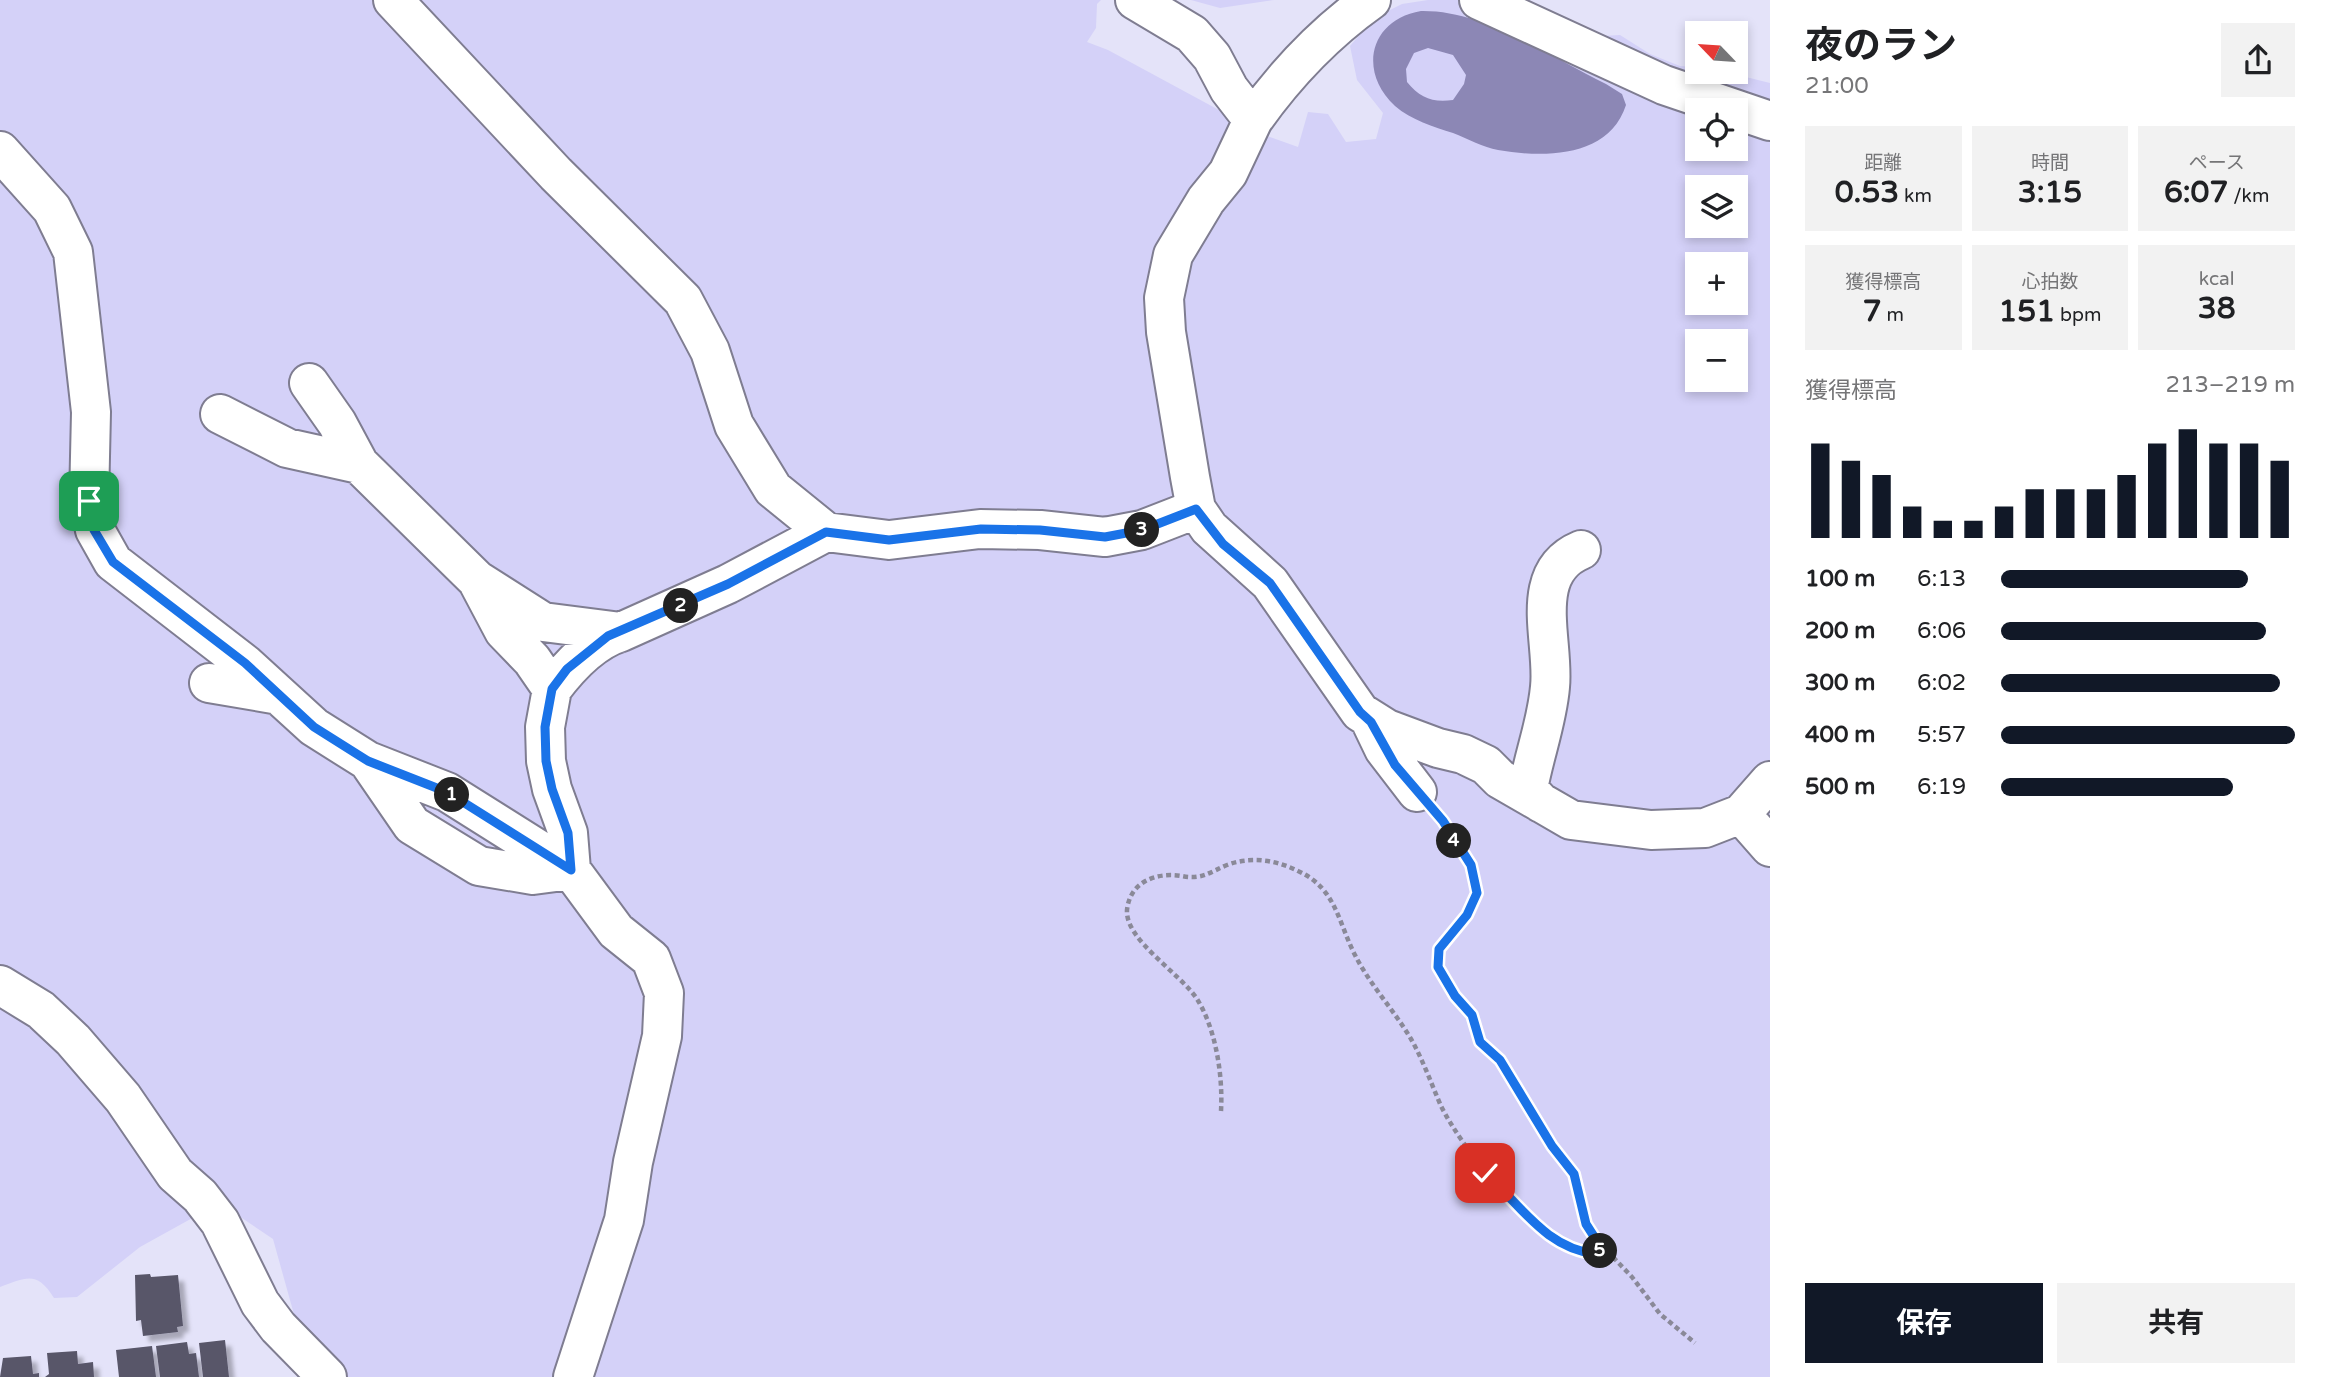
<!DOCTYPE html>
<html lang="ja">
<meta charset="utf-8">
<style>
body{margin:0;font-family:"Varela Round","Noto Sans JP",sans-serif;background:#f2f2f2;color:#202124;height:100vh;display:flex;flex-direction:column;font-size:26px;white-space:nowrap}
*{box-sizing:border-box;margin:0}
p{font-size:23px;color:#757577}
.icon{flex:none;width:38px;height:38px;fill:none;stroke:currentColor;stroke-width:2;stroke-linecap:round;stroke-linejoin:round}
.map{position:relative;flex:1;overflow:hidden}
.drawer{display:flex;flex-direction:column;background:#fff;width:560px}
.drawer>*{flex:none}
.needle{width:46px;rotate:295deg}
.fabs{position:absolute;left:1685px;top:21px;display:grid;gap:14px}
.fabs a{display:grid;place-items:center;width:63px;height:63px;border-radius:0px;background:#fff;box-shadow:0 4px 10px #0003;font-size:35px}
.pin{position:absolute;display:grid;place-items:center;width:60px;height:60px;color:#fff;margin:-30px;border-radius:14px;box-shadow:0 4px 10px #0006}
.km{position:absolute;width:35px;height:35px;margin:-18px;border-radius:50%;background:#222;color:#fff;font-size:19px;line-height:35px;text-align:center}
.round{display:grid;place-items:center;flex:none;width:74px;height:74px;border-radius:0px;background:#f2f2f2}
.headline{display:flex;align-items:center;justify-content:space-between;height:119px;padding:0 35px}
h1{font-size:38px;font-weight:700;line-height:52px}
.metrics{display:grid;grid-template-columns:repeat(3,1fr);gap:10px;height:119px;padding:7px 35px}
.metrics div{display:grid;align-content:center;border-radius:0px;background:#f2f2f2;text-align:center}
.metrics b{font-size:30px;font-weight:700}
.metrics small{font-size:19px;font-weight:400}
.metrics p{font-size:19px}
.chart{height:196px;padding:14px 35px}
.chart p{display:flex;justify-content:space-between}
.chart svg{width:100%;height:126px;margin-top:7px;stroke:#111827;stroke-width:6}
.cta{display:flex;gap:14px;margin-top:auto;padding:14px 35px}
.cta a{flex:1;height:80px;border-radius:0px;background:#111827;color:#fff;font-size:28px;font-weight:700;line-height:80px;text-align:center}
.cta a+a{background:#f2f2f2;color:#202124}
ul{padding:0 35px;list-style:none;font-size:23px}
li{display:grid;grid-template-columns:112px 84px 1fr;align-items:center;height:52px}
li i{height:18px;border-radius:9px;background:#111827}
main{display:flex;flex:1;min-height:0}
.map>svg:first-child{display:block}
.green{fill:#d4d1f8;fill-rule:evenodd}
.water{fill:#8c87b5;fill-rule:evenodd}
.building{fill:#585669;filter:url(#shadow)}
.lines{fill:none;stroke-linecap:round;stroke-linejoin:round}
.minor-casing{stroke:#7f7d91;stroke-width:42}
.path{stroke:#8a8998;stroke-width:4.5;stroke-dasharray:5 3.5;stroke-linecap:butt}
.minor{stroke:#fff;stroke-width:38}
.route-casing{stroke:#fff;stroke-width:14}
.route{stroke:#1a73e8;stroke-width:9}
</style>
<main>
<div class="map">
<svg width="1770" height="1377" viewBox="0 0 1770 1377">
<defs>
<filter id="shadow"><feDropShadow dx="6" dy="6" stdDeviation="2" flood-color="#0004"/></filter>
</defs>
<rect width="100%" height="100%" fill="#e4e3f9"/>
<path class="green" d="M0,0H1101L1097,4L1096,28L1087,42L1108,50L1267,136L1298,147L1308,112L1328,114L1346,142L1376,139L1383,113L1357,80L1350,46L1374,18L1402,4L1428,0H1502L1584,37L1620,35L1650,54L1680,66L1697,67L1698,72H1726L1770,83V1377H327L295,1318L273,1239L227,1208L196,1216L140,1247L77,1297L54,1298C37,1271 27,1277 0,1287ZM1698,110H1736V149H1698ZM1698,187H1736V226H1698ZM1698,264H1736V303H1698ZM1698,341H1736V380H1698Z
M1191,0H1274L1220,8Z"/>
<path class="water" d="M1421,11C1486,10 1548,56 1606,84L1622,94L1626,105C1609,158 1544,158 1498,150C1483,147 1468,139 1453,133C1434,127 1411,120 1395,106C1358,72 1369,20 1421,11ZM1428,48L1453,55L1466,75L1464,84L1453,100C1433,103 1420,98 1407,82L1406,69L1414,53Z"/>
<path class="building" d="M150,1274L151,1277L178,1275L183,1326L177,1327L178,1332L143,1336L141,1320L136,1321L135,1275Z
M225,1340L229,1377H203L199,1343Z
M187,1342L189,1354L196,1353L199,1377H160L156,1346Z
M152,1346L156,1377H119L116,1350Z
M77,1351L78,1364L93,1362L94,1377H45L49,1374L47,1353Z
M31,1356L33,1374L39,1373V1377H0L3,1358Z"/>
<g class="lines">
<defs>
<path id="minor" d="M393,0L556,174L683,300L710,351L734,425L773,489L826,532L889,540L980,529L1040,530L1105,537L1142,530L1196,509
M1135,0L1192,34L1212,57L1229,89L1253,120C1285,75 1326,32 1371,0
M1479,0L1664,85L1770,121
M1253,120L1228,173L1206,200L1173,255L1164,298L1166,332L1190,477L1196,509L1209,528L1270,583L1360,712L1387,729L1438,748L1463,754L1486,765L1500,779L1571,820L1651,830L1705,828L1741,814L1770,847
M0,151L52,209L73,252L91,412L89,501L95,530L113,562L245,664L314,727L368,761L447,792L571,870L616,931L651,959L664,993L662,1036L633,1162L624,1220L573,1377
M309,383L337,423L359,464
M220,414L287,448L359,464L477,580L543,622L621,632L728,584L826,532
M209,683L279,695
M552,689C570,665 592,641 621,632
M1371,722L1384,749L1417,792
M368,761L412,825L479,866L533,875L571,870L568,833L552,789L546,761L545,727L552,689L532,660L504,631L477,580
M1541,803L1528,789C1534,755 1547,722 1550,687C1555,642 1526,573 1581,550
M1741,814L1770,781
M0,985L41,1010L73,1040L123,1098L175,1174L200,1196L220,1222L260,1303L278,1327L327,1377"/>
</defs>
<use href="#minor" class="minor-casing"/>
<path class="path" d="M1439,816L1471,865L1477,882V893L1467,915L1439,949L1438,967L1443,977L1472,1015L1480,1042L1500,1060L1552,1146L1574,1174L1582,1213L1591,1234L1632,1277L1660,1314L1695,1343
M1221,1111C1223,1076 1216,1029 1197,999C1180,973 1125,940 1127,910C1130,881 1157,872 1182,876C1202,880 1210,872 1227,865C1251,856 1276,860 1298,871C1336,888 1338,922 1355,955C1370,985 1394,1010 1411,1039C1423,1060 1431,1083 1441,1106C1462,1148 1521,1221 1561,1245C1572,1251 1584,1253 1596,1254L1602,1249"/>
<use href="#minor" class="minor"/>
</g>
<g class="lines">
<defs>
<path id="route" d="M89,501L94,530L113,562L245,663L314,727L368,761L447,792L571,870L568,833L552,789L546,761L545,727L552,689L567,669L608,636L728,584L826,532L889,540L981,529L1040,530L1105,537L1142,530L1196,509L1223,544L1270,583L1360,712L1371,722L1395,765L1443,821L1471,865L1477,893L1467,915L1439,949L1438,967L1455,996L1472,1015L1480,1042L1500,1060L1552,1146L1574,1174L1586,1224L1602,1249L1596,1254C1545,1248 1521,1205 1485,1173"/>
</defs>
<use href="#route" class="route-casing"/>
<use href="#route" class="route"/>
</g>
</svg>
<div class="fabs">
<a><svg class="needle" viewBox="-14 -14 28 28"><path d="M0-13l5 13h-10z" fill="#e53935"/><path d="M0 13l5-13h-10z" fill="#757577"/></svg></a>
<a><svg class="icon" aria-label="locate" viewBox="0 0 24 24"><circle cx="12" cy="12" r="6"/><path d="M12 2v4M12 18v4M2 12h4M18 12h4"/></svg></a>
<a><svg class="icon" aria-label="layers" viewBox="0 0 24 24"><path d="M12 4l9 5-9 5-9-5zM3 14l9 5 9-5"/></svg></a>
<a>+</a>
<a>−</a>
</div>
<div class="pin" style="left:89px;top:501px;background:#1e9e55"><svg class="icon" aria-label="arrive" viewBox="0 0 24 24"><path d="M6 21V4h12l-3 4 3 4H6"/></svg></div>
<div class="pin" style="left:1485px;top:1173px;background:#d93025"><svg class="icon" aria-label="check" viewBox="0 0 24 24"><path d="M5 12l5 5 9-10"/></svg></div>
<b class="km" style="left:452px;top:795px">1</b>
<b class="km" style="left:681px;top:606px">2</b>
<b class="km" style="left:1142px;top:530px">3</b>
<b class="km" style="left:1454px;top:841px">4</b>
<b class="km" style="left:1600px;top:1251px">5</b>
</div>
<section class="drawer">
<div class="headline"><div><h1>夜のラン</h1><p>21:00</p></div><a class="round"><svg class="icon" aria-label="share" viewBox="0 0 24 24"><path d="M12 15V3M7 8l5-5 5 5M5 13v7h14v-7"/></svg></a></div>
<div class="metrics">
<div><p>距離</p><b>0.53<small> km</small></b></div>
<div><p>時間</p><b>3:15</b></div>
<div><p>ペース</p><b>6:07<small> /km</small></b></div>
</div>
<div class="metrics">
<div><p>獲得標高</p><b>7<small> m</small></b></div>
<div><p>心拍数</p><b>151<small> bpm</small></b></div>
<div><p>kcal</p><b>38</b></div>
</div>
<div class="chart"><p><span>獲得標高</span>213–219 m</p>
<svg viewBox="0 0 160 44" preserveAspectRatio="none"><path d="M5 44V11M15 44V17M25 44V22M35 44V33M45 44V38M55 44V38M65 44V33M75 44V27M85 44V27M95 44V27M105 44V22M115 44V11M125 44V6M135 44V11M145 44V11M155 44V17"/></svg>
</div>
<ul>
<li><b>100 m</b>6:13<i style="width:84%"></i></li>
<li><b>200 m</b>6:06<i style="width:90%"></i></li>
<li><b>300 m</b>6:02<i style="width:95%"></i></li>
<li><b>400 m</b>5:57<i style="width:100%"></i></li>
<li><b>500 m</b>6:19<i style="width:79%"></i></li>
</ul>
<div class="cta"><a>保存</a><a>共有</a></div>
</section>
</main>
